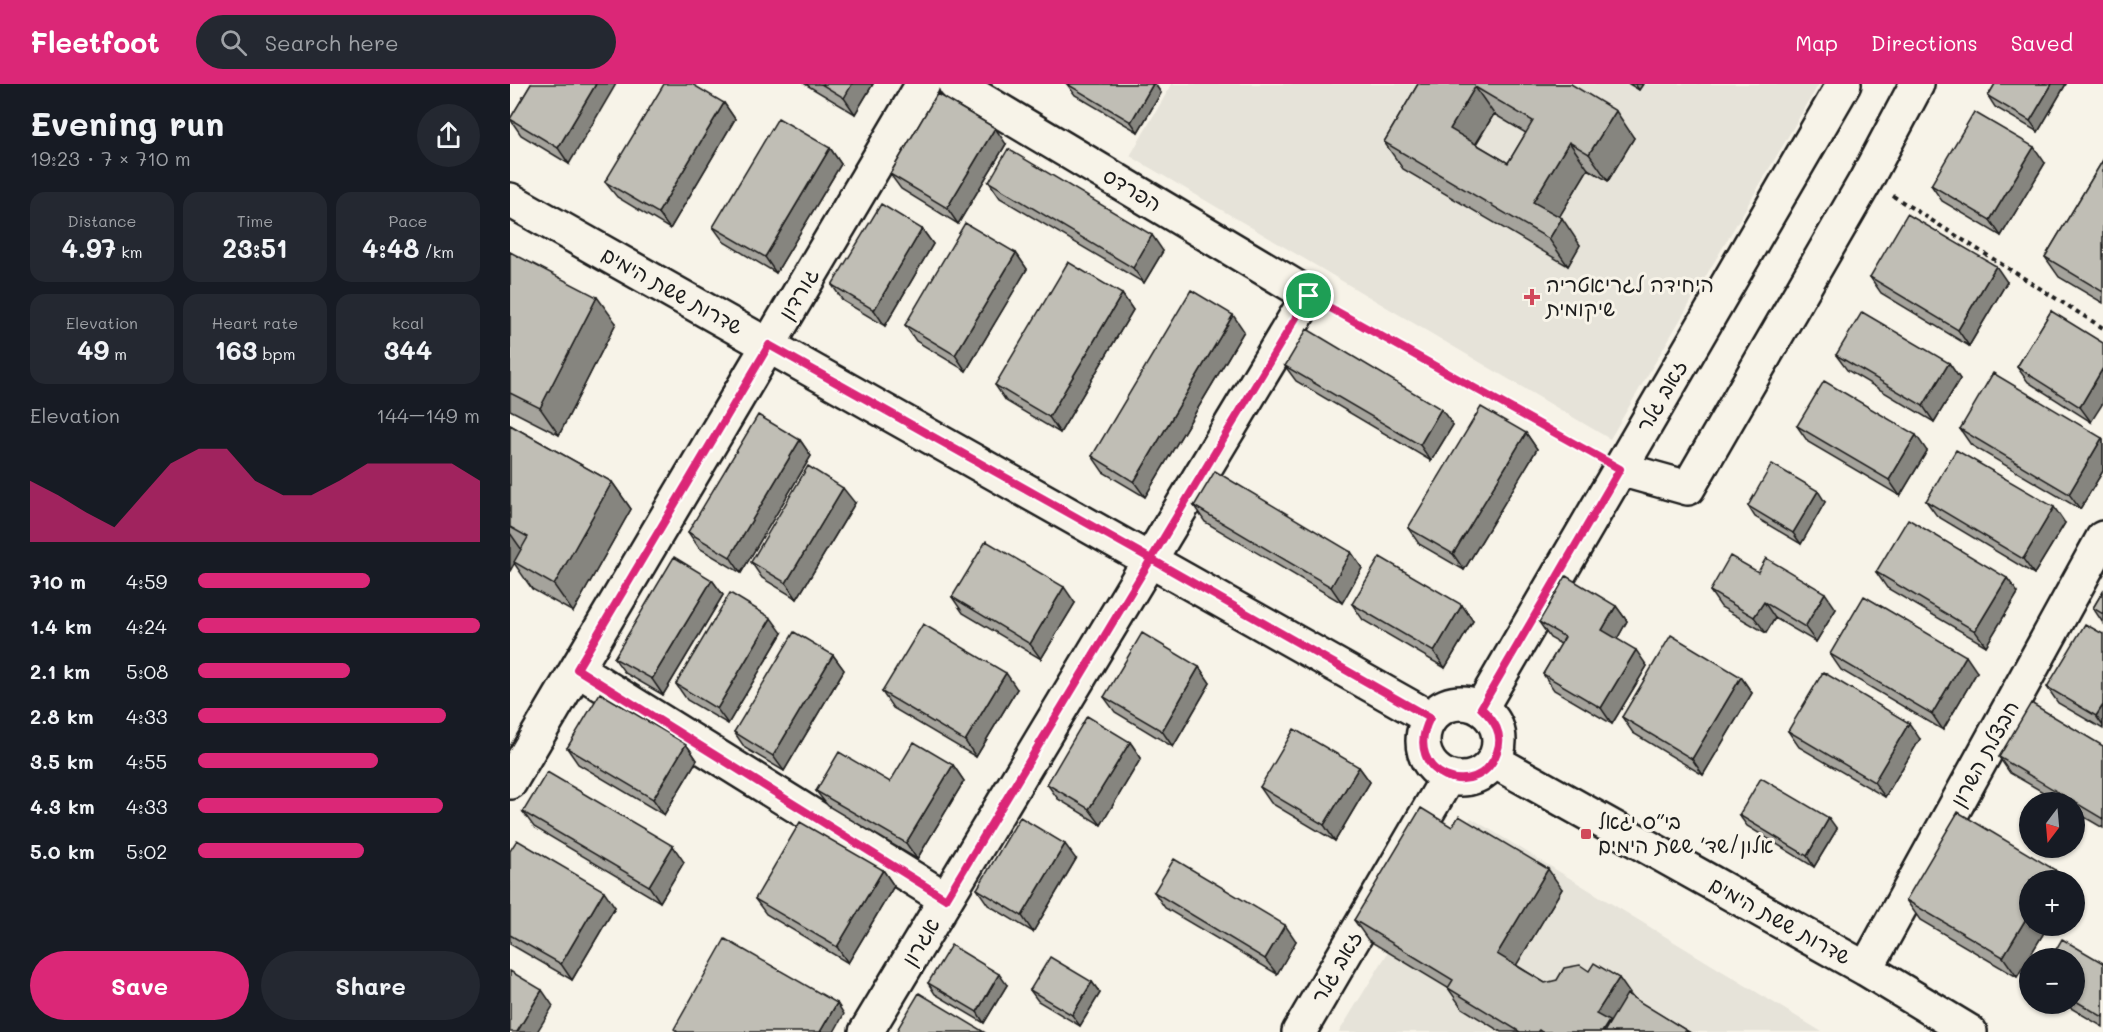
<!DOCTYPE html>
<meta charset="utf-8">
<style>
body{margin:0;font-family:Mali,"Playpen Sans Hebrew",sans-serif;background:#242831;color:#f1f3f6;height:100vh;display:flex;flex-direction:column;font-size:22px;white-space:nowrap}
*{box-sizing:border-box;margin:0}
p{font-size:20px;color:#9ea1a6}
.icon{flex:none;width:33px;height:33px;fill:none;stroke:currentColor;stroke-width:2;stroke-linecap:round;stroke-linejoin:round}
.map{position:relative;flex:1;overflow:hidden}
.drawer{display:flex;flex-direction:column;background:#171b24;width:510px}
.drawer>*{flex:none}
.needle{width:39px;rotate:196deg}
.fabs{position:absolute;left:1509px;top:708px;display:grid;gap:12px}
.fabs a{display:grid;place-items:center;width:66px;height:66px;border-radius:50%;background:#171b24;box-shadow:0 2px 4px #0004;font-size:30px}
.pin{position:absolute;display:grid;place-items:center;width:51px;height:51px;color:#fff;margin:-26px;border:3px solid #fff;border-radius:50%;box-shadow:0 2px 6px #0007}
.round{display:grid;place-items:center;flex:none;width:63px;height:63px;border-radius:32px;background:#242831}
.summary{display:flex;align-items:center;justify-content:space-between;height:102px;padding:0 30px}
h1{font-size:33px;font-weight:800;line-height:45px}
.stats{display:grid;grid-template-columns:repeat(3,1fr);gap:9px;height:102px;padding:6px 30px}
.stats div{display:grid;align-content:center;border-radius:15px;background:#242831;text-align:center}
.stats b{font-size:26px;font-weight:800}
.stats small{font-size:16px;font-weight:400}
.stats p{font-size:16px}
.chart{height:168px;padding:12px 30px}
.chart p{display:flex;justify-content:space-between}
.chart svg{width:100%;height:108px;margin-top:6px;fill:#db2777;opacity:.7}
.primary-button{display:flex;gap:12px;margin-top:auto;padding:12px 30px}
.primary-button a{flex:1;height:69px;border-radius:36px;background:#db2777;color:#fff;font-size:24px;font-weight:800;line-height:69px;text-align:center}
.primary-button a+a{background:#242831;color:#f1f3f6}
ul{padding:0 30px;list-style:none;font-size:20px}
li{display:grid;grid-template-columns:96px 72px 1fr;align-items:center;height:45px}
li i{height:15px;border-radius:8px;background:#db2777}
header{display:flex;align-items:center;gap:36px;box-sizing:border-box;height:84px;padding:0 30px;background:#db2777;color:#fff}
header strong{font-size:28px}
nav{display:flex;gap:33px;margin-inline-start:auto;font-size:21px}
.search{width:420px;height:54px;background:#242831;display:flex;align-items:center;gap:15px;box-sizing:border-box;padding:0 21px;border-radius:33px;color:#9ea1a6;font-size:22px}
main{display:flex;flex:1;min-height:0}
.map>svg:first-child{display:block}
.built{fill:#e6e3d9}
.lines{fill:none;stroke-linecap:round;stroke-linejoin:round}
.minor-casing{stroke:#1c1c1c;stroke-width:38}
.path{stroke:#1c1c1c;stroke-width:4;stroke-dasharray:4.5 4.5;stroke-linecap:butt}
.minor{stroke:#f7f3e8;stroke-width:33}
.wall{fill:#a5a39c;stroke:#1c1c1c;stroke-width:1.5;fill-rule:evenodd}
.shaded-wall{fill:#86857f;stroke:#1c1c1c;stroke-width:1.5}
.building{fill:#c0beb5;stroke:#1c1c1c;stroke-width:1.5;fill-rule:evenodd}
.route-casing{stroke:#fff;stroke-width:12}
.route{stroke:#db2777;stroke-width:8}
.poi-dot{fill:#d1495b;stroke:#f7f3e8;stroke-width:2}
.labels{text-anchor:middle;stroke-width:6;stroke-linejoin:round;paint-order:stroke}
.street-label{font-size:21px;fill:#1c1c1c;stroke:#f7f3e8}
.poi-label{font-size:21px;fill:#1c1c1c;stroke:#f7f3e8;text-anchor:start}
</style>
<header>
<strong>Fleetfoot</strong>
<div class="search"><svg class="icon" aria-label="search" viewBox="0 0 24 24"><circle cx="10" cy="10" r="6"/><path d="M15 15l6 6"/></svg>Search here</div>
<nav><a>Map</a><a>Directions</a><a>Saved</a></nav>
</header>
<main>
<section class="drawer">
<div class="summary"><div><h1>Evening run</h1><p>19:23 · 7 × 710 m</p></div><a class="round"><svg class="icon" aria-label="share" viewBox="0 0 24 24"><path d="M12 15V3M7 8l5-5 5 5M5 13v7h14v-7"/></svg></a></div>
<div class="stats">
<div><p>Distance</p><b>4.97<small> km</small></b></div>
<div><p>Time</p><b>23:51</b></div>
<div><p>Pace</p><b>4:48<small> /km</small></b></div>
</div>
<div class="stats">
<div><p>Elevation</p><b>49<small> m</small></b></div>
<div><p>Heart rate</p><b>163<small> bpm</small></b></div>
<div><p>kcal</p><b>344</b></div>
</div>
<div class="chart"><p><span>Elevation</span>144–149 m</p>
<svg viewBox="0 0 160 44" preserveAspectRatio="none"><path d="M0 44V19L10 25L20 32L30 38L40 25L50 12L60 6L70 6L80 19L90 25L100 25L110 19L120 12L130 12L140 12L150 12L160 19V44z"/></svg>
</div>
<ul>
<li><b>710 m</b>4:59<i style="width:61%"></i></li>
<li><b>1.4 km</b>4:24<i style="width:100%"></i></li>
<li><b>2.1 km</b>5:08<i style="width:54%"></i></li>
<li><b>2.8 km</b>4:33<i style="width:88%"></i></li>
<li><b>3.5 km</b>4:55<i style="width:64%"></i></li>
<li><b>4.3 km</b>4:33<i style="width:87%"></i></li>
<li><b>5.0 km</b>5:02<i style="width:59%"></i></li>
</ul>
<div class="primary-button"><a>Save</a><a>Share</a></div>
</section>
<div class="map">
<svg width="1593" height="948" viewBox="0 0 1593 948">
<rect width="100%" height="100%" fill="#f7f3e8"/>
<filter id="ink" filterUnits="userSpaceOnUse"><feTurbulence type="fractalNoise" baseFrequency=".0167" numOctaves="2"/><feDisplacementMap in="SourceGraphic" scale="12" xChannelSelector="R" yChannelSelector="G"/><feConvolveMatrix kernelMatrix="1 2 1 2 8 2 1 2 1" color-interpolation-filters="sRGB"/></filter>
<g filter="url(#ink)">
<path class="built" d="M662,0H1309L1100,355L620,72Z
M961,734L1312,948H829Z"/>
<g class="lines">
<defs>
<path id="minor" d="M0,116L920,634
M1110,385L1178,404L1356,96L1407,0
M67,585L436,815
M913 657a38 38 0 1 1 76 0a38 38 0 1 1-76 0Z
M971,624L1334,0
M984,677L1356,885L1460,948
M0,698L413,0
M1356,885L1593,454
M356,948L799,211L445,0
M789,948L938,693"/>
</defs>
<use href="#minor" class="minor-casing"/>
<path class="path" d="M1383,112L1593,244
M825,226L1083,370"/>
<use href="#minor" class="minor"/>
</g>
<path class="wall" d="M21,0L59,80L11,51L0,35Z
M295,0H363L345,30Z
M557,0H645L651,9L628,48L565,11Z
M908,0H1061L1124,54L1098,97L1078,85L1049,133L1070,161L1058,182L893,85L874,58ZM984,30L1016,49L998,79L966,60Z
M1119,0H1133L1129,6Z
M1485,0H1556L1528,48L1485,23L1478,12Z
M214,19L225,35L160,145L107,113L95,98Z
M496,60L448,140L391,105L380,90Z
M320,64L331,80L266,189L214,158L203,143Z
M1593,76V219L1549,193L1535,173Z
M1535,79L1491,152L1432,117L1421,101Z
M479,98L653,167L634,199L490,114Z
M412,145L423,160L375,242L333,217L322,201Z
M0,168L106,239L49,351L0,326Z
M506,169L517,185L456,287L406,257L395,241Z
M1360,193L1497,198L1459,262L1371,209Z
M612,210L623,226L550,349L496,317L485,301Z
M1541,227L1581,338L1518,298L1507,283Z
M734,247L635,413L593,388L582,372Z
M1326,271L1439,279L1450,295L1424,338L1337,286Z
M775,282L943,341L921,377L786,297Z
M0,341L102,398L121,425L63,528L22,505L4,479L0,487Z
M1287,342L1417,367L1390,412L1298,358Z
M1450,345L1592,354L1593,355V387L1570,425L1461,361Z
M1016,349L1027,365L954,486L909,460L898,444Z
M290,356L301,372L231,489L189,464L178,448Z
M1416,417L1555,439L1524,490L1427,432Z
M1315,418L1291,460L1245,433L1238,422Z
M345,419L287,515L252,494L241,478Z
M684,422L841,468L852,484L832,519L695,438Z
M1248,488L1326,525L1306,558L1265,534L1256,549L1211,523L1200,507Z
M1366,488L1497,494L1508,509L1476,562L1377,504Z
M202,496L213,511L153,611L115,589L104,574Z
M1593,507V539L1583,524Z
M442,513L565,519L531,575L453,529Z
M842,520L963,537L935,584L853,536Z
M1106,522L1117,537L1107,555L1137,582L1102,640L1044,606L1033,590L1051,560L1040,554L1029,538Z
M272,549L218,640L177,616L166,600Z
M1593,550V645L1548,619L1537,603Z
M1320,570L1467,588L1433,646L1331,586Z
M323,571L334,586L274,687L235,664L224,648Z
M689,583L700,599L663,663L605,628L594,613Z
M1231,593L1242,609L1193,691L1123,649L1112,633Z
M507,605L466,673L383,624L372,608Z
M1278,647L1410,655L1375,713L1289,663Z
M620,658L631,674L591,741L548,715L537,700Z
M176,660L187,676L154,731L68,680L57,664Z
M1593,662V744L1564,727V718H1550L1500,689L1489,673Z
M443,681L454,697L407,775L318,722L306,707L380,698Z
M849,683L860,698L825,757L761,719L750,703Z
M13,728L174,778L150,818L24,743Z
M1229,731L1327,745L1304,783L1237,742Z
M942,743L1052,805L1006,881L1035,899L1122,914L1179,948H991L952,924L938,904L858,856L844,836Z
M0,767L105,823L62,896L0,860Z
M566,775L523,848L478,821L467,805Z
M373,786L384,802L338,879L256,830L245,815Z
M1545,786L1552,796H1520V842H1538L1507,893L1410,836L1396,816Z
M644,808L786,857L767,890L655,824Z
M1564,874L1593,879V943L1554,920H1564Z
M582,898L590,909L570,942L528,917L520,906Z
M418,899L497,901L474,939L425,910Z"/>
<path class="shaded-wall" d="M86,0H106L59,80L48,64Z
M342,0H363L345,30L334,14Z
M643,0H645L651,9L628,48L621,38Z
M1125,0H1133L1129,6Z
M1542,0H1556L1528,48L1520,37Z
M965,3L984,30L959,71L940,45Z
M214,19L225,35L160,145L148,129Z
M1106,27L1124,54L1098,97L1079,70Z
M485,44L496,60L448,140L437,124Z
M1059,58L1078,85L1042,145L1023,118Z
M1524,63L1535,79L1491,152L1480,136Z
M320,64L331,80L266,189L255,173Z
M1052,134L1070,161L1058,182L1039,155Z
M412,145L423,160L375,242L364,226Z
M642,151L653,167L634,199L623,184Z
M506,169L517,185L456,287L445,271Z
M1486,182L1497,198L1459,262L1448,246Z
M612,210L623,226L550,349L539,333Z
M87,213L106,239L49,351L30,324Z
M723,231L734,247L635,413L624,398Z
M1439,279L1450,295L1424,338L1413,322Z
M1593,284V319L1581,338L1570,323Z
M931,325L943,341L921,377L910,361Z
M1016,349L1027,365L954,486L943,470Z
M1406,351L1417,367L1390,412L1379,396Z
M1592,354L1593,355V387L1570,425L1559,410Z
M290,356L301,372L231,489L220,473Z
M102,398L121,425L63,528L44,501Z
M333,404L345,419L287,515L276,499Z
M1308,407L1315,418L1291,460L1283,449Z
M1544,423L1555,439L1524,490L1513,475Z
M0,449L12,466L0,487Z
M841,468L852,484L832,519L821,503Z
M1497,494L1508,509L1476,562L1465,547Z
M202,496L213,511L153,611L142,595Z
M554,503L565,519L531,575L520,560Z
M1315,509L1326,525L1306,558L1295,543Z
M1254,518L1265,534L1256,549L1244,533Z
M952,521L963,537L935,584L924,568Z
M1106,522L1117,537L1103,562L1092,546Z
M261,534L272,549L218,640L207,625Z
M1126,566L1137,582L1102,640L1091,624Z
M323,571L334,586L274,687L263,672Z
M1456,572L1467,588L1433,646L1422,630Z
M689,583L700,599L663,663L652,647Z
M496,589L507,605L466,673L455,657Z
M1231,593L1242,609L1193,691L1182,675Z
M1593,621V642L1586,632Z
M1399,639L1410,655L1375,713L1364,698Z
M620,658L631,674L591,741L579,725Z
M176,660L187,676L154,731L143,715Z
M443,681L454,697L407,775L396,759Z
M849,683L860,698L825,757L814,741Z
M1319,734L1327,745L1304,783L1297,772Z
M555,760L566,775L523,848L512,832Z
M163,762L174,778L150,818L139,802Z
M1038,785L1052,805L1001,890L987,870Z
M373,786L384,802L338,879L327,863Z
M1545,786L1552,796H1538Z
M94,807L105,823L62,896L51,880Z
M1520,828V842H1538L1507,893L1493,873Z
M775,841L786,857L767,890L755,875Z
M489,890L497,901L474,939L467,928Z
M1109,894L1123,914L1106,948H1092L1086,930Z
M582,898L590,909L570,942L562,931Z
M32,906L43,922L27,948H7Z
M327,919L334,930L324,948H310Z"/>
<path class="building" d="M21,0H86L48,64L0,35Z
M154,0H182L214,19L148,129L95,98Z
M311,0H342L334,14Z
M557,0H643L621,38Z
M908,0H1061L1106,27L1079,70L1059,58L1023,118L1052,134L1039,155L874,58ZM965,3L1023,37L998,79L940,45Z
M1485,0H1542L1520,37L1478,12Z
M427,10L485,44L437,124L380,90Z
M1464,28L1524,63L1480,136L1421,101Z
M268,34L320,64L255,173L203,143Z
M498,65L642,151L623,184L479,98Z
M1593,76V208L1535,173Z
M371,120L412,145L364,226L322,201Z
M1397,130L1486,182L1448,246L1360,193Z
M455,139L506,169L445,271L395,241Z
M0,168L87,213L30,324L0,309Z
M558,178L612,210L539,333L485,301Z
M681,206L723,231L624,398L582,372Z
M1541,227L1593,259V284L1570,323L1507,283Z
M1352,228L1439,279L1413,322L1326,271Z
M797,245L931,325L910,361L775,282Z
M1483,289L1592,354L1559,410L1450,345Z
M1314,297L1406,351L1379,396L1287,342Z
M971,323L1016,349L943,470L898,444Z
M248,331L290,356L220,473L178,448Z
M0,341L102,398L44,501L4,478L18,453L0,443Z
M1446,366L1544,423L1513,475L1416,417Z
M1262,380L1308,407L1283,449L1238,422Z
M298,382L333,404L276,499L241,478Z
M705,387L841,468L821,503L684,422Z
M1398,435L1497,494L1465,547L1366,488Z
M476,457L554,503L520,560L442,513Z
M1220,472L1248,488L1256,474L1315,509L1295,543L1254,518L1244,533L1200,507Z
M164,473L202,496L142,595L104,574Z
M870,473L952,521L924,568L842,520Z
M1056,492L1106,522L1092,546L1126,566L1091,624L1033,590L1055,553L1029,538Z
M1593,507V530L1583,524Z
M220,509L261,534L207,625L166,600Z
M1354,512L1456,572L1422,630L1320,570Z
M413,540L496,589L455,657L372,608Z
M1575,540L1593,550V621L1586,632L1537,603Z
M284,548L323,571L263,672L224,648Z
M632,549L689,583L652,647L594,613Z
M1161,551L1231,593L1182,675L1112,633Z
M1313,588L1399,639L1364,698L1278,647Z
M90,609L176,660L143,715L57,664Z
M1521,619L1593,662V735L1489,673Z
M577,632L620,658L579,725L537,700Z
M784,645L849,683L814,741L750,703Z
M404,658L443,681L396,759L306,707L329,668L380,698Z
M37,688L163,762L139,802L13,728Z
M1251,694L1319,734L1297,772L1229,731Z
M911,724L942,743L949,732L1038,785L987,870L1035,899L1047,896L1054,884L1070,881L1079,887L1084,879L1109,894L1086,930L1099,937L1092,948H1032L1029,946L1027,948H1010L938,904L943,896L844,836Z
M1448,728L1545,786L1538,796H1520V828L1493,873L1396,816Z
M510,733L555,760L512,832L467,805Z
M290,738L373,786L327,863L245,815Z
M7,756L94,807L51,880L0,851V767Z
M664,775L775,841L755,875L644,808Z
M215,855L327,919L310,948H168L164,945Z
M1552,855L1593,879V933L1564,916V874H1541Z
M441,861L489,890L467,928L418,899Z
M540,873L582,898L562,931L520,906Z
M0,887L32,906L7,948H0Z
M409,909L474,948H390L387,946Z
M1117,910L1179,948H1094Z"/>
</g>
<g class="lines" filter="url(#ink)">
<defs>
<path id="route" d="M799,212L641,475L259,261L67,585L436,815L641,475L920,634C890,691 969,720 987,668C994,650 984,636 971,624L1110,385L799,212"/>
</defs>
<use href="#route" class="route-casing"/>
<use href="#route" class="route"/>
</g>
<g class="poi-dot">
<path d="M1019 204h6v6h6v6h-6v6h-6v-6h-6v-6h6z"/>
<rect x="1070" y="744" width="12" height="12" rx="3"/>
</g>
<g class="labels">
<g class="street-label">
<text transform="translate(622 106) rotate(31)" y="7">הפרדס</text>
<text transform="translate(162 207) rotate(29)" y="7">שדרות ששת הימים</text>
<text transform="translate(289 210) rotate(-59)" y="7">גורדון</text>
<text transform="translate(1152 312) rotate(-60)" y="7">זאב גלר</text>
<text transform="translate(1475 670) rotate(-61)" y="7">חבצלת השרון</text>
<text transform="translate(1270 837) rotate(29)" y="7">שדרות ששת הימים</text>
<text transform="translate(411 858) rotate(-59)" y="7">אגרון</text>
<text transform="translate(827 883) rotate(-60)" y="7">זאב גלר</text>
</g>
<g class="poi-label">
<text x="1036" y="208">היחידה לגריאטריה<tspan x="1036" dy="24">שיקומית</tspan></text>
<text x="1088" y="745">בי״ס יגאל<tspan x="1088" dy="24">אלון/שד׳ ששת הימים</tspan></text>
</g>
</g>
</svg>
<div class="fabs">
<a><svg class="needle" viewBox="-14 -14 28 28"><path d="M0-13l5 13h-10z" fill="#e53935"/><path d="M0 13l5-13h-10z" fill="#9ea1a6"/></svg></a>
<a>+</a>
<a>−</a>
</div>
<div class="pin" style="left:799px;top:212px;background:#1e9e55"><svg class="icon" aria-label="arrive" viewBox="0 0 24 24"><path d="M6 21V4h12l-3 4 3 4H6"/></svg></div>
</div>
</main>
